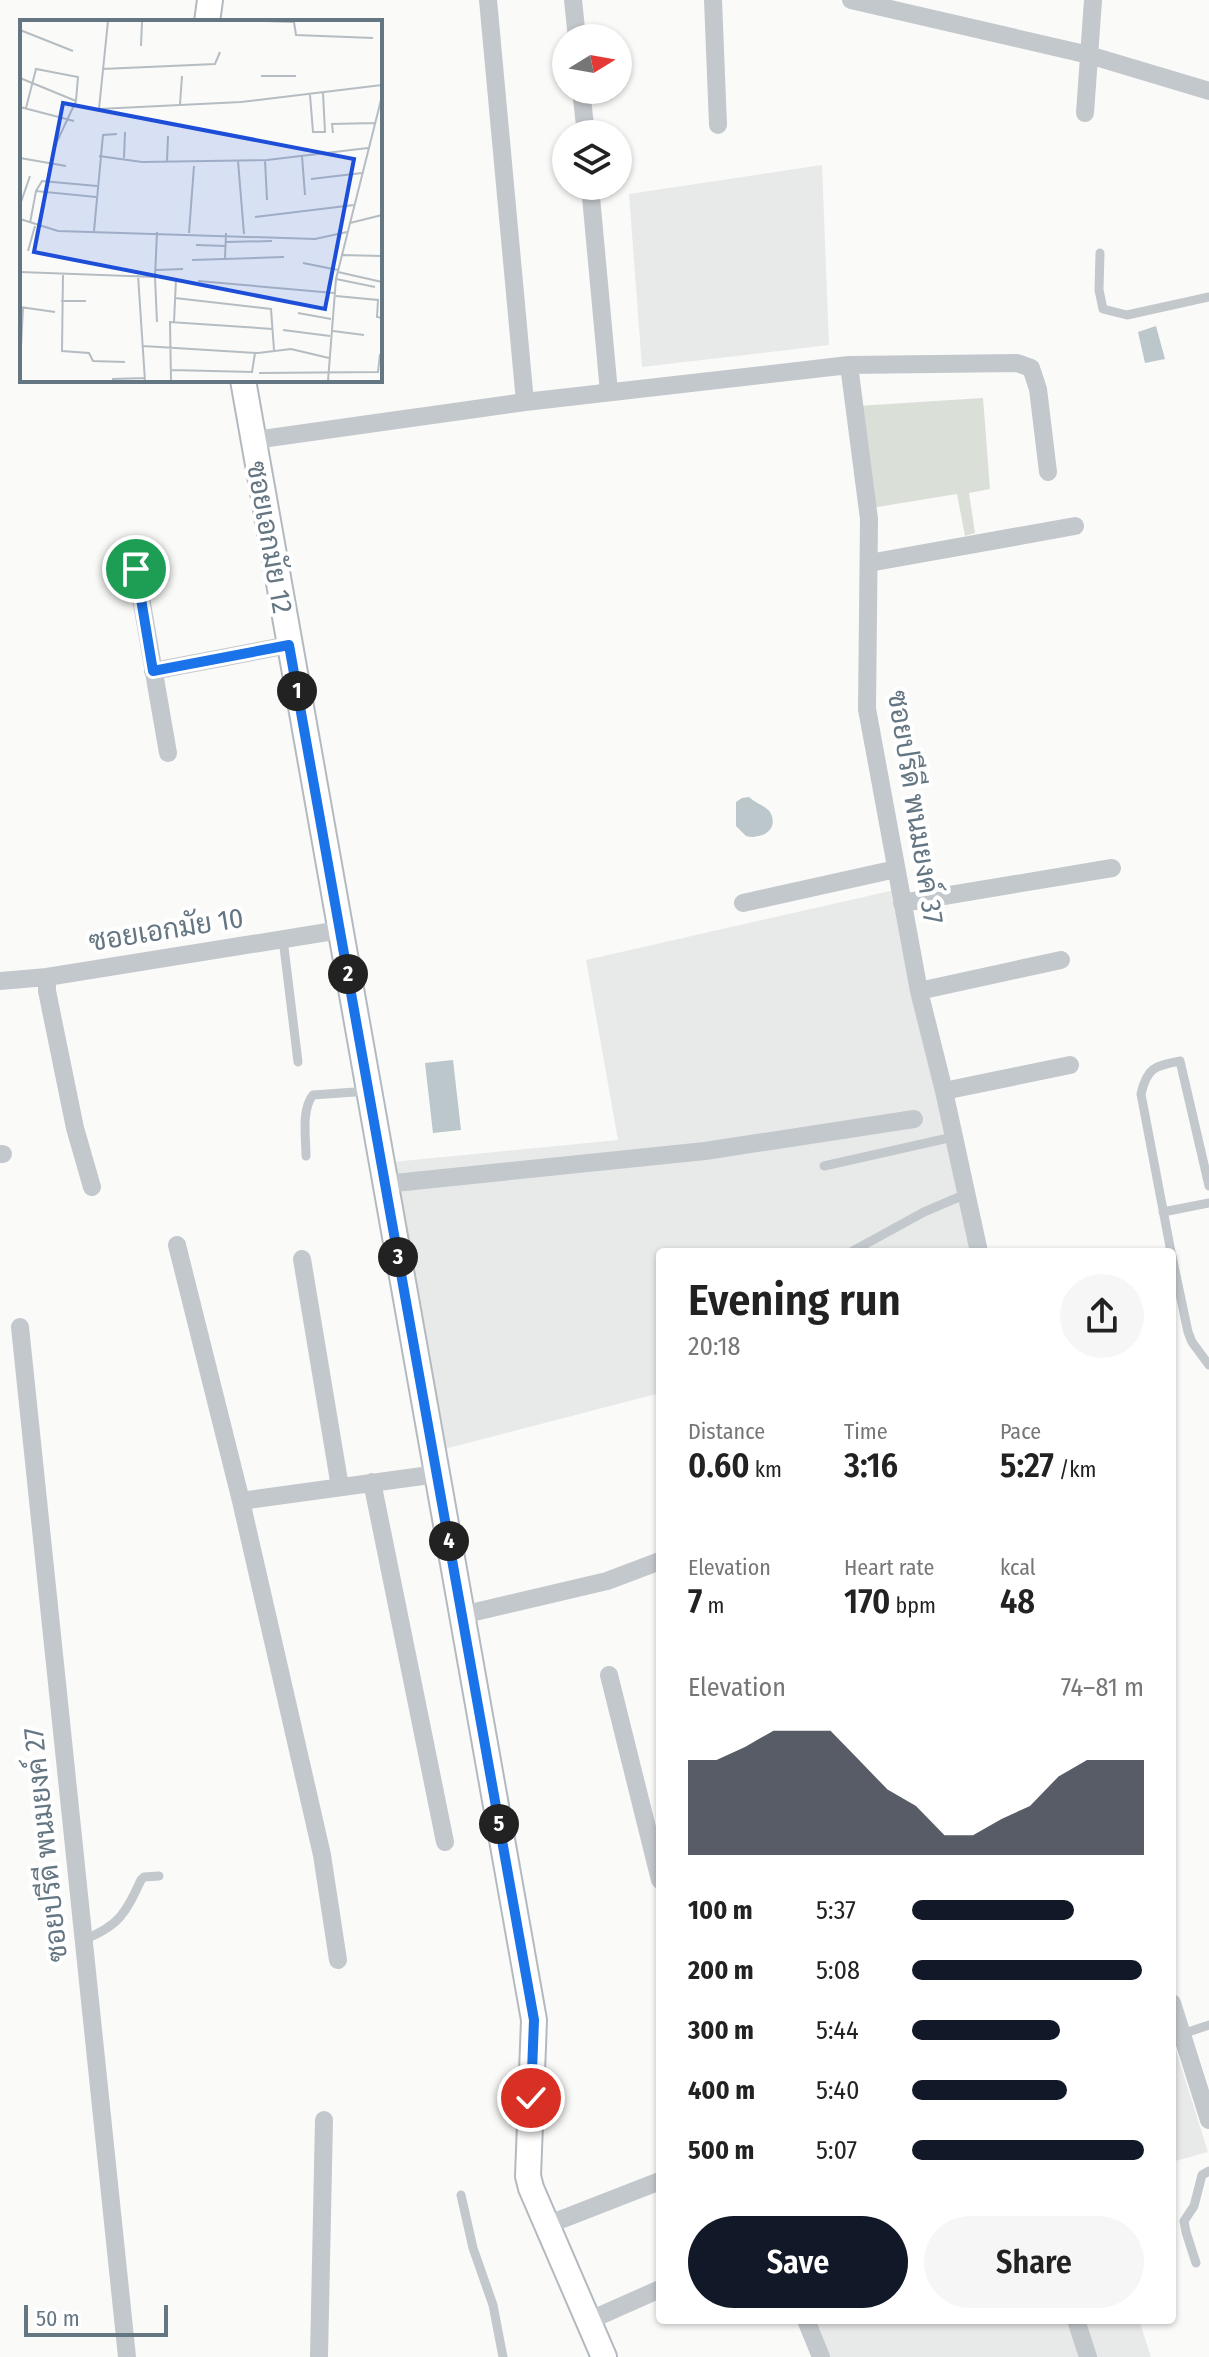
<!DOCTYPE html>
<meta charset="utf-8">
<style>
body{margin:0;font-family:"Fira Sans Condensed",Sarabun,sans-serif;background:#f6f6f6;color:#222;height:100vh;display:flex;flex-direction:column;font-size:30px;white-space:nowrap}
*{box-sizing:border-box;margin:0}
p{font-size:26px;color:#767676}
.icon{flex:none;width:44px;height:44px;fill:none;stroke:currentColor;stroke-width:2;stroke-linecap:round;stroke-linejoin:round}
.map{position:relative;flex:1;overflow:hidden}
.drawer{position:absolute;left:656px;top:1248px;width:520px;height:1076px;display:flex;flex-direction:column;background:#fff;border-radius:8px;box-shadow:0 2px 6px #0004}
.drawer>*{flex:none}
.needle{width:52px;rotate:79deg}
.buttons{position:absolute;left:552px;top:24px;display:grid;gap:16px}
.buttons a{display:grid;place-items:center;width:80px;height:80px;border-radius:50%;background:#fff;box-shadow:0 2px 6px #0004;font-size:40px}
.scale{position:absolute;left:24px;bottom:20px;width:144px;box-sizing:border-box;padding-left:8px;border:4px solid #657683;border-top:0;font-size:22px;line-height:28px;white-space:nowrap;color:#657683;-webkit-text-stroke:6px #fff;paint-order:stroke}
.pin{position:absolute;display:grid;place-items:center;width:68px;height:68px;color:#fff;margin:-34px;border:4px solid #fff;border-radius:50%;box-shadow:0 2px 8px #0007}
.km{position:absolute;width:40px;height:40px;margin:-20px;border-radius:50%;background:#222;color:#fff;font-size:22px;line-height:40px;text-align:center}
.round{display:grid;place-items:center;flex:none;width:84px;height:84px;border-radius:42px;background:#f6f6f6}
.summary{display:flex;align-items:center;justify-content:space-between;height:136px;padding:0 32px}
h1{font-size:44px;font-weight:600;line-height:60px}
.stats{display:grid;grid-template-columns:repeat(3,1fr);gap:12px;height:136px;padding:8px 32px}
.stats div{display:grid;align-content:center}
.stats b{font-size:34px;font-weight:600}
.stats small{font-size:22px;font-weight:400}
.stats p{font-size:22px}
.chart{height:224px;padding:16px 32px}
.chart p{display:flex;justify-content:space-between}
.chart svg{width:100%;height:144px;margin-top:8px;fill:#111827;opacity:.7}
.action{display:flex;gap:16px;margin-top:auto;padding:16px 32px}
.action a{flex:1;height:92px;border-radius:48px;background:#111827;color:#fff;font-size:32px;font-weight:600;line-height:92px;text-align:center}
.action a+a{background:#f6f6f6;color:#222}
ul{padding:0 32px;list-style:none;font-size:26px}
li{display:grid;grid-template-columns:128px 96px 1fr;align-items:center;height:60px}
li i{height:20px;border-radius:10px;background:#111827}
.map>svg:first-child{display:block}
.built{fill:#e8e9e9}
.green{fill:#dadfd7}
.water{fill:#bbc7cb}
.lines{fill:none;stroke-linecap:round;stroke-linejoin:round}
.secondary-casing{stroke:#b3babf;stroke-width:28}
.lane{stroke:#c3c8cc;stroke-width:9}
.street{stroke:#c3c8cc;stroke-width:18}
.secondary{stroke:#fff;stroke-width:24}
.route-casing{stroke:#fff;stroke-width:16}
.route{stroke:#1a73e8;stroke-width:10}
.labels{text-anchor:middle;stroke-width:8;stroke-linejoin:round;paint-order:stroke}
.street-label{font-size:28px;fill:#657683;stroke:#fff}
.inset-road{fill:none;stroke:#b5bdc2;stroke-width:2}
.view{fill:#1d4ed8;fill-opacity:0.15;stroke:#1d4ed8;stroke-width:4}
.inset-edge{fill:none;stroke:#657683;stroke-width:4}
</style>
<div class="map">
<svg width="1209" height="2357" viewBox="0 0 1209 2357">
<rect width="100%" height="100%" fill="#fafaf8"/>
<path class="built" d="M822,165L829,345L642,367L629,194Z
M899,889L978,1252H660V1393L433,1452L382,1163L618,1140L586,960Z
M1172,2038L1208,2152L1172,2162Z
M812,2320H1139L1151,2357H827Z"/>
<path class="green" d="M983,398L990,489L969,493L975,533L965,536L957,494L871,508L857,406Z"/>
<path class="water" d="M1156,326L1165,359L1145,363L1138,332Z
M749,797C755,803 766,806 770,812C780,830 761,840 746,836L736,826V802L742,798Z
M453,1060L461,1130L433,1133L425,1063Z"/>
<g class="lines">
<defs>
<path id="secondary" d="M207,22L210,0
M243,380L534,2020L528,2176L531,2188L604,2357"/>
</defs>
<use href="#secondary" class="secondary-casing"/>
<path class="lane" d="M1100,253L1099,290L1103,309L1127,315L1209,297
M283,939L298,1062
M306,1156C306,1138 301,1110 313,1095L369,1091
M824,1166L953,1137
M1163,1212L1209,1203
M851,1252L924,1212L966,1194
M1171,1252L1141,1094C1147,1067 1155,1066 1180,1061L1209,1186
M1172,1256L1188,1332L1192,1342L1209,1365
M83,1940C119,1926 125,1914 141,1880L144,1877L159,1876
M1182,2034L1209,2025
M461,2195L473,2248L493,2305L503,2357
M1196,2263L1186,2232L1184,2221L1194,2206L1202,2175L1209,2171"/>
<path class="street" d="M488,0L525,402
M573,0L577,38
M713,0L718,125
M851,0L1089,55L1209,91
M581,90L586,134
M1085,113L1093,0
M590,186L609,392
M849,365L869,519L867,709L919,991L944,1091L979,1252
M254,440L525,402L849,365L1017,363L1031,368L1038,389L1048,472
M869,563L1075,526
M136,569L168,753
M153,671L289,645
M743,903L896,869
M902,903L1112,868
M47,977V991L75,1128L92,1187
M0,981L47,977L340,930
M919,991L1061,960
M944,1091L1070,1065
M0,1154H3
M385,1184L705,1151L914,1119
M177,1245L241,1501L322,1855L338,1960
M302,1259L340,1487
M20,1327L127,2357
M372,1482L445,1842
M241,1501L437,1474
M462,1615L607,1581L660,1561
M609,1675L660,1880
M1172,2003L1209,2120
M547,2225L660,2181
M806,2320L821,2357
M1076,2320L1088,2357
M588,2321L660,2289
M319,2357L324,2120"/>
<use href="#secondary" class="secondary"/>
</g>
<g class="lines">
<defs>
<path id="route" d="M136,569L153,671L289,645L534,2020L531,2098"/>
</defs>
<use href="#route" class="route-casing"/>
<use href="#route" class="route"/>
</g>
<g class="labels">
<g class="street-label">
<text transform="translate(270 537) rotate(80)" y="10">ซอยเอกมัย 12</text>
<text transform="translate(916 807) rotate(81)" y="10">ซอยปรีดี พนมยงค์ 37</text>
<text transform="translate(166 929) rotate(-9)" y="10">ซอยเอกมัย 10</text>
<text transform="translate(45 1845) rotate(-96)" y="10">ซอยปรีดี พนมยงค์ 27</text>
</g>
</g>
<g transform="translate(20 20)">
<rect width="362" height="362" fill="#fafaf8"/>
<path class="inset-road" d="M88,1L79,89L221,82L362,65M110,1H185M246,1L274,2L276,15L353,18M0,10L53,31M121,26L122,2M82,49L195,44L200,32M241,56H276M0,58L56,81M290,75L293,112H305L303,73M160,84L162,56M0,87L54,101M6,88L16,49L58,57L56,81L34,128M313,113L312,104L355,103M79,136L122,142L247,140L348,128M282,136L285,175M0,138L46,146M104,138L105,112M245,140L247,180M218,141L224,214M147,142L148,116M291,159L342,153M16,171L22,161L77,166M0,185L10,156M235,197L334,185M0,199L38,211L295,219L327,212M10,203L16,171L76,177M330,203L362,195M74,211L83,115L97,114M169,213L174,146M206,222L252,221M176,225L206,226M8,231L15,206M321,235L362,236M205,238L206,213M172,240L264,237M283,243L318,250M136,250L163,249M0,252L135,257L137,212M318,252L362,262M43,253L42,331L69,333L73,341L105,342M118,255L125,361M135,257L137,302M316,259L355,267M178,261L314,273M316,276L358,280L357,297L362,298M155,278L251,289L254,330M41,281H66M0,287L35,292M278,293L311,299M154,302L156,259M263,310L310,316M313,311L344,315M123,326L238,333L271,329L309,338M1,327L3,288M151,350L232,352L235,333M239,353L358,352L360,334M92,359L125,358M151,361L150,302L253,309M308,361L316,259L362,76"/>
<path class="view" d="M43,83L334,139L305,289L14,232Z"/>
<rect width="362" height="362" class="inset-edge"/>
</g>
</svg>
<div class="buttons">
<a><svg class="needle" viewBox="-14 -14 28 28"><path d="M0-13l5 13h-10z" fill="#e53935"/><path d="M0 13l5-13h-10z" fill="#767676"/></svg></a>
<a><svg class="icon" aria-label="layers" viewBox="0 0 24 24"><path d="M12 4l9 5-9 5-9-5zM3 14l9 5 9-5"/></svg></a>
</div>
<div class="scale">50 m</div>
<div class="pin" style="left:136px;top:569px;background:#1e9e55"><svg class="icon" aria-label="arrive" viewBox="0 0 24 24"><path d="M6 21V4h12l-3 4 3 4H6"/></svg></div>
<div class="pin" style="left:531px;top:2098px;background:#d93025"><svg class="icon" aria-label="check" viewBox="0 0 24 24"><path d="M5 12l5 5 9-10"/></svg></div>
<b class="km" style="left:297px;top:691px">1</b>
<b class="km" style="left:348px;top:974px">2</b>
<b class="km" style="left:398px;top:1257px">3</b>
<b class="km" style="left:449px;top:1541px">4</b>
<b class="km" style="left:499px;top:1824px">5</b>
<section class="drawer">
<div class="summary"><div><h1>Evening run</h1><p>20:18</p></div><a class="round"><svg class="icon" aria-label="share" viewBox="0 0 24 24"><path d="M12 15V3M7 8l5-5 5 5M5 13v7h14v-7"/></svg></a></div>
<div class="stats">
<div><p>Distance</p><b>0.60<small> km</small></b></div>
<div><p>Time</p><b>3:16</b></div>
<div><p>Pace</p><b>5:27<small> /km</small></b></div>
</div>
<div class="stats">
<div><p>Elevation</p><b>7<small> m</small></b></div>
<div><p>Heart rate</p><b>170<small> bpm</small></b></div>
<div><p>kcal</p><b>48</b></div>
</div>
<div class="chart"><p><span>Elevation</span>74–81 m</p>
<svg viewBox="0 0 160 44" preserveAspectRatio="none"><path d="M0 44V15L10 15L20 11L30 6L40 6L50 6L60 15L70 24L80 29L90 38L100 38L110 33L120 29L130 20L140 15L150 15L160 15V44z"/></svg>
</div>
<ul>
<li><b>100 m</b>5:37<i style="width:70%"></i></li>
<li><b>200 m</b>5:08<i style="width:99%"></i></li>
<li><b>300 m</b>5:44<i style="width:64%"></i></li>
<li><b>400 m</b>5:40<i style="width:67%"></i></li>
<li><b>500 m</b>5:07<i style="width:100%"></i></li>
</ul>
<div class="action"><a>Save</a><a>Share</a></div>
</section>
</div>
